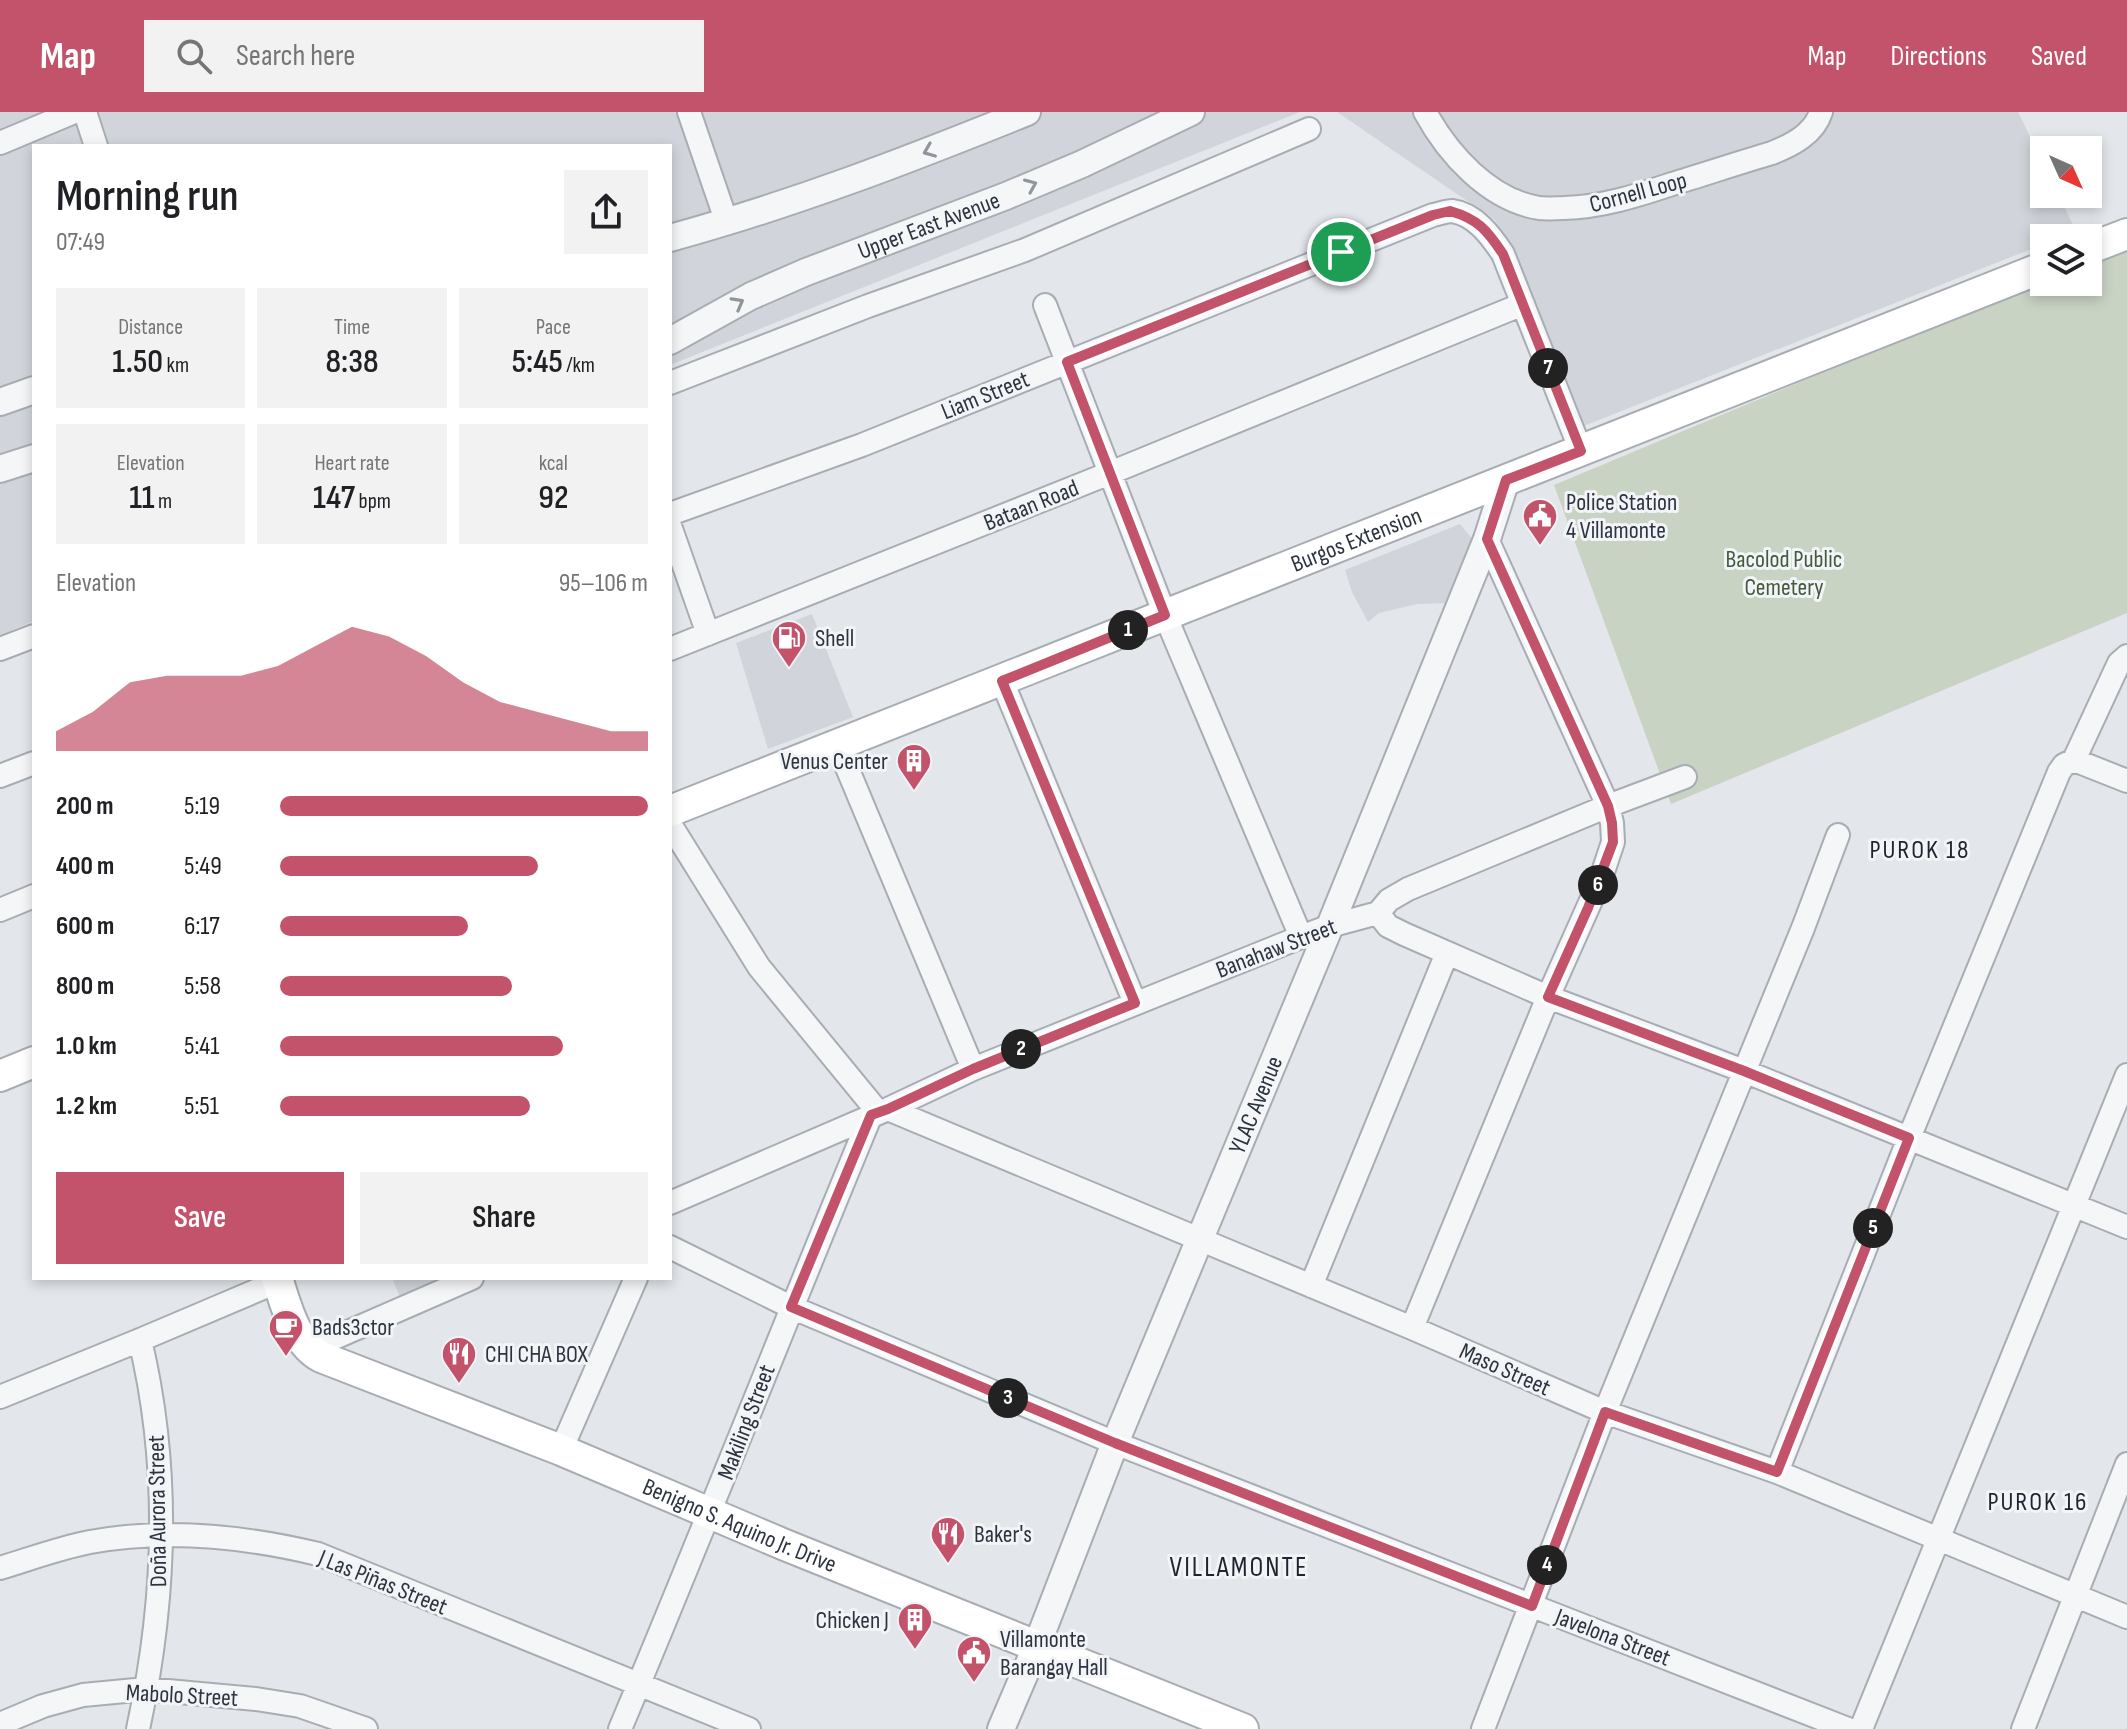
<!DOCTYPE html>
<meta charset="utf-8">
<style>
body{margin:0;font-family:"Sofia Sans Condensed",sans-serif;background:#f2f2f2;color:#202124;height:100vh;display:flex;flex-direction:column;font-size:30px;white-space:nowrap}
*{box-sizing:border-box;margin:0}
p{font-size:26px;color:#757577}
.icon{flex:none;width:44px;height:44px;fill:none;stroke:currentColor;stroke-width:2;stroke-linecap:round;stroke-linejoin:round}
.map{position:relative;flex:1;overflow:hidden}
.panel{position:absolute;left:32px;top:32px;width:640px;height:1136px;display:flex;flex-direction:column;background:#fff;border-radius:0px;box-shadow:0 4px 12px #0003}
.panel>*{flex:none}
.needle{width:52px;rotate:135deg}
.controls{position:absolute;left:2030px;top:24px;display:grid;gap:16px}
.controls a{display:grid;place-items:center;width:72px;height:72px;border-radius:0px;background:#fff;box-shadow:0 4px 12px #0003;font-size:40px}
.pin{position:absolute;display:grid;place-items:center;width:68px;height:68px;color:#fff;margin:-34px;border:4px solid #fff;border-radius:50%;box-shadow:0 2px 8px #0007}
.km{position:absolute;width:40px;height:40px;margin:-20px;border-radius:50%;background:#222;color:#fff;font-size:22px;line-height:40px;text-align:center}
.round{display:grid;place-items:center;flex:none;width:84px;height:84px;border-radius:0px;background:#f2f2f2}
.overview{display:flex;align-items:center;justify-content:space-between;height:136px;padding:0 24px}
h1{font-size:44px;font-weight:600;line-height:60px}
.metrics{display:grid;grid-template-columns:repeat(3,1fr);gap:12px;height:136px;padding:8px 24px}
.metrics div{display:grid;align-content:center;border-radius:0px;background:#f2f2f2;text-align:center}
.metrics b{font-size:34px;font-weight:600}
.metrics small{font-size:22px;font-weight:400}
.metrics p{font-size:22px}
.chart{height:224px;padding:16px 24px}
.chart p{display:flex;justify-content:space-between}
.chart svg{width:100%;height:144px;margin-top:8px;fill:#c3536a;opacity:.7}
.button{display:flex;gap:16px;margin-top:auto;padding:16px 24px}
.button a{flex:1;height:92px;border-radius:0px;background:#c3536a;color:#fff;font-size:32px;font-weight:600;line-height:92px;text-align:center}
.button a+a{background:#f2f2f2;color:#202124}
ul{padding:0 24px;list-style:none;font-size:26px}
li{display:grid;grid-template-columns:128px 96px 1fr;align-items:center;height:60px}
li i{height:20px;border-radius:10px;background:#c3536a}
header{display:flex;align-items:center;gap:48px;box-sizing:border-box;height:112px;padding:0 40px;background:#c3536a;color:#fff}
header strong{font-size:38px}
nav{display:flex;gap:44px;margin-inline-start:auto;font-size:28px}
.search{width:560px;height:72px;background:#f2f2f2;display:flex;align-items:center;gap:20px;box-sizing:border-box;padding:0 28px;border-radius:0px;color:#757577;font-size:30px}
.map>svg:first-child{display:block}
.built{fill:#d1d5db}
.green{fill:#c9d3c4}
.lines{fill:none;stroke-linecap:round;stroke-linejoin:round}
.minor-casing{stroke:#a8adb4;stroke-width:26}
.tertiary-casing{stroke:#a8adb4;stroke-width:30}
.secondary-casing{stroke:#a8adb4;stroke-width:34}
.minor{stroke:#f5f6f8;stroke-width:22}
.tertiary{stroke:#f5f6f8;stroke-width:26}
.secondary{stroke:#fff;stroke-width:30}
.oneway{stroke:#90959c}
.route-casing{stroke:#fff;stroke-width:16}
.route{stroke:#c3536a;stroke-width:10}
.labels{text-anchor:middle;stroke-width:6;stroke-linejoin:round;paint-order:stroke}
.street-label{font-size:24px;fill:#2c3440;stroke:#f2f4f7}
.poi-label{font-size:24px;fill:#2c3440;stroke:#f2f4f7;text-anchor:start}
.park-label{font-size:24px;fill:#425b3a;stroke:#f2f4f7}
.neighbourhood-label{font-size:26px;letter-spacing:2px;fill:#1e2531;stroke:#f2f4f7}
.quarter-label{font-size:28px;letter-spacing:2px;fill:#1e2531;stroke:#f2f4f7}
</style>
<header>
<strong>Map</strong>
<div class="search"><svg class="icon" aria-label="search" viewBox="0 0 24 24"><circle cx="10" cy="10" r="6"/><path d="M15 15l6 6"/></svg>Search here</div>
<nav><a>Map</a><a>Directions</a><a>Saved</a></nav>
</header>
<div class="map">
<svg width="2127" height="1617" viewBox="0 0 2127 1617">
<rect width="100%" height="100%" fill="#e3e6ea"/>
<path class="built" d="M0,0H1300L670,253V34H34V509L0,523Z
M1337,0H2018L2044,53V82H2058L2076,119L2058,126H2044V132L1576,317L1495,108Z
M1460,412L1475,430L1448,491L1417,492L1379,501L1368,510L1352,480L1345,458Z
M812,502L853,605L768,637L736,531Z
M392,1166H454L402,1190Z"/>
<path class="green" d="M2127,134V501L1671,692L1554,373L2044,168V170H2088V150Z"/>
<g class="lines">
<defs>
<path id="minor" d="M85,0L96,34
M689,0L727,111
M1425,0C1448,42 1489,88 1539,96C1547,97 1556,96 1564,96C1602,95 1636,84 1672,72C1705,62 1738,51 1772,41C1792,33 1814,22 1821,0
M0,31L74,0
M1045,193L1165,503L1301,825
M670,271L868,194L1025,138L1309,17
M670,402L862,333L1433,103C1439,102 1446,99 1452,99C1475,102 1491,124 1503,142L1581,339
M670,414L708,522
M0,537L34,524
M670,537L1110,361L1523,192
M1002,569L1135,891
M838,634L973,957
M2074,648L2127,669
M0,664L34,651
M670,712L759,855L878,1000
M0,798L34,784
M1378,801L1388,814L1404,822L1548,885L1744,959L2127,1115
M888,997L1412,1216L1605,1300L1777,1360L2127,1505
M670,1091L888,997L973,957L1301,825L1330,814L1378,801L1389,788L1408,777L1608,694L1487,427
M670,1135L791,1195L1115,1331L1848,1617
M1311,1174L1447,841
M1412,1216L1548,885L1601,766L1613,730L1612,711L1608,694L1685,665
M309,1237L472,1166
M0,1285L140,1228L279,1169
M561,1338L636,1166
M1777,1360L1909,1026L2059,660L2064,653L2074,648L2119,551L2127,544
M0,1456C30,1447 59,1436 90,1430C166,1416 243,1424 318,1442L749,1617
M0,1612L43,1594L83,1583L146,1577L256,1587L300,1594L366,1617
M138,1617C166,1488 171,1358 140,1228
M620,1617C706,1413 786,1207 871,1003
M1483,1617L1605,1300L1803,816L1838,723
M1861,1617L2127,963
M2023,1617L2127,1352"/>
<g id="tertiary">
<path d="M670,126C794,92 908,48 1027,0"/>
<path id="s1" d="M670,229L751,184L806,160L1006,84L1082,52L1191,0"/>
<path d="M0,290L34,278"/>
<path d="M0,357L34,346"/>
<path id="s2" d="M1001,1617L1037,1533L1115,1331L1330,814L1487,427L1506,368"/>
</g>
<g id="secondary">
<path d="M2088,137L2127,122"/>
<path id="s3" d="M670,699L2044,155"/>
<path d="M0,964L34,950"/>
<path id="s4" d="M277,1166C286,1193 294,1230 321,1245L561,1338L785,1433L1243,1617"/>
</g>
</defs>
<use href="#minor" class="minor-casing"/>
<use href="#tertiary" class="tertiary-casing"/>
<use href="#secondary" class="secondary-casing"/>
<use href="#minor" class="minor"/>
<use href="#tertiary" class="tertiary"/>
<use href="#secondary" class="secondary"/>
</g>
<defs><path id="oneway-chevron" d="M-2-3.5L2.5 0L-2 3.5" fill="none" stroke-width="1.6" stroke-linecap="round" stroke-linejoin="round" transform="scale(2)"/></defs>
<g class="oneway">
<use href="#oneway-chevron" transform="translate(929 39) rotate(158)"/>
<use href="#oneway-chevron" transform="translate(1031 73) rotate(-23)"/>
<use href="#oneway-chevron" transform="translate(738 191) rotate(-29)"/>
</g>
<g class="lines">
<defs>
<path id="route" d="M1450,99C1478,107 1487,118 1503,142L1581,339L1506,368L1487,427L1608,694L1612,711L1613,730L1588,796L1548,885L1744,959L1909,1026L1777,1360L1605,1300L1532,1494L1115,1331L791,1195L871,1003L888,997L973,957L1135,891L1002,569L1165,503L1067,250L1433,103Z"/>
</defs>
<use href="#route" class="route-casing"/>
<use href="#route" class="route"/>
</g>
<defs>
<symbol id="civic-pin" viewBox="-11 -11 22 30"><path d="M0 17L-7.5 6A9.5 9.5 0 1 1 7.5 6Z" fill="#c3536a" stroke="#f2f4f7"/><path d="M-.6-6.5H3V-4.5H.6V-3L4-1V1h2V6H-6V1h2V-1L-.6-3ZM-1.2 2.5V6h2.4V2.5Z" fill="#fff"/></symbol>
<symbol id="fuel-pin" viewBox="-11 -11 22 30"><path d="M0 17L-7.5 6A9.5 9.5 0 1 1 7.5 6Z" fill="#c3536a" stroke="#f2f4f7"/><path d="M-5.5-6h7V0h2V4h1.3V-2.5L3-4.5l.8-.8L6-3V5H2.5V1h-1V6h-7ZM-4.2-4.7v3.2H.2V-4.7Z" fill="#fff"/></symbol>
<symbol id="building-pin" viewBox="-11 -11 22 30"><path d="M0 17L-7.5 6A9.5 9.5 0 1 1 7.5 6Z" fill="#c3536a" stroke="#f2f4f7"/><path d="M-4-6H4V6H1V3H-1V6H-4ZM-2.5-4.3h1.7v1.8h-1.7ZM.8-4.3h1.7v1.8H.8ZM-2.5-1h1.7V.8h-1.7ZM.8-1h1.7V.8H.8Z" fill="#fff"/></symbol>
<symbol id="cafe-pin" viewBox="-11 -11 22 30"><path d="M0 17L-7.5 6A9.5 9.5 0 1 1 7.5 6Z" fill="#c3536a" stroke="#f2f4f7"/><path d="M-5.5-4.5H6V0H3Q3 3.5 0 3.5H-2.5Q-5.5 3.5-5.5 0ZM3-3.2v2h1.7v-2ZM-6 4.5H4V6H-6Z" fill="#fff"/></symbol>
<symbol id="restaurant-pin" viewBox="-11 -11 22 30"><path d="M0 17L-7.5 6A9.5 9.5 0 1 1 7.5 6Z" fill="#c3536a" stroke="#f2f4f7"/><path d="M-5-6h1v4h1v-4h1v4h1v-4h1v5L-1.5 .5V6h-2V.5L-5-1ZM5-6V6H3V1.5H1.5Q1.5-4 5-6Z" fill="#fff"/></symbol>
</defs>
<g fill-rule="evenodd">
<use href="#civic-pin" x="1520" y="384" width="40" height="54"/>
<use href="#fuel-pin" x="769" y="506" width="40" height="54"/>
<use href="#building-pin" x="894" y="629" width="40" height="54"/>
<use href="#cafe-pin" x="266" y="1195" width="40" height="54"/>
<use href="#restaurant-pin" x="439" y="1222" width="40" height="54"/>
<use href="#restaurant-pin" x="928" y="1402" width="40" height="54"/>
<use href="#building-pin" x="895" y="1488" width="40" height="54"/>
<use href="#civic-pin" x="954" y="1521" width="40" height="54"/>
</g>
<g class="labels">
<g class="street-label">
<text transform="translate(1638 80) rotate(-15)" y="8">Cornell Loop</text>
<text dy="8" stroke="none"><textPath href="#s1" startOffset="284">Upper East Avenue</textPath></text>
<text transform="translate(985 283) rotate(-22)" y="8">Liam Street</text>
<text transform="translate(1031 393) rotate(-22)" y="8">Bataan Road</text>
<text dy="8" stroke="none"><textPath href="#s3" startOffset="738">Burgos Extension</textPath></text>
<text transform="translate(1276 836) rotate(-21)" y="8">Banahaw Street</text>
<text dy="8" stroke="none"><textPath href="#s2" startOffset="674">YLAC Avenue</textPath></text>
<text transform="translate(1505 1257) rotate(24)" y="8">Maso Street</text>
<text transform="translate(746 1310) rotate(-69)" y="8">Makiling Street</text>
<text transform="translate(157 1399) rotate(-91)" y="8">Doña Aurora Street</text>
<text dy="8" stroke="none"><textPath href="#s4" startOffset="544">Benigno S. Aquino Jr. Drive</textPath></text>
<text transform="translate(383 1470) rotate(22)" y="8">J Las Piñas Street</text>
<text transform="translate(1613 1525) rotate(21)" y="8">Javelona Street</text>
<text transform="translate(182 1583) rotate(3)" y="8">Mabolo Street</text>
</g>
<g class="poi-label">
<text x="1566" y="398">Police Station<tspan x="1566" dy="28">4 Villamonte</tspan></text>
<text x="815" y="534">Shell</text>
<text x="888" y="657" text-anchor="end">Venus Center</text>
<text x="312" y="1223">Bads3ctor</text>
<text x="485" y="1250">CHI CHA BOX</text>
<text x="974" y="1430">Baker's</text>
<text x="889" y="1516" text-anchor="end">Chicken J</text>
<text x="1000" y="1535">Villamonte<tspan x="1000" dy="28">Barangay Hall</tspan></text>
</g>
<g class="park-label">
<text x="1784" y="455">Bacolod Public<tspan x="1784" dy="28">Cemetery</tspan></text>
</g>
<g class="neighbourhood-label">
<text x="1920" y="746">PUROK 18</text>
<text x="2038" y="1398">PUROK 16</text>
</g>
<g class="quarter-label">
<text x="1239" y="1464">VILLAMONTE</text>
</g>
</g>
</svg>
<div class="controls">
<a><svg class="needle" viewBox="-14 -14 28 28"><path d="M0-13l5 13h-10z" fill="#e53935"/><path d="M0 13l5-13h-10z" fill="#757577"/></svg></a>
<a><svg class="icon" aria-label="layers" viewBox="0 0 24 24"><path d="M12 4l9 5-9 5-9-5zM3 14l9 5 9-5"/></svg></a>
</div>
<div class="pin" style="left:1341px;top:140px;background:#1e9e55"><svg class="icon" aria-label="arrive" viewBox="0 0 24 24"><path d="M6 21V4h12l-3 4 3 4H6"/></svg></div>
<b class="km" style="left:1128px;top:518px">1</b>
<b class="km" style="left:1021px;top:937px">2</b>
<b class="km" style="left:1008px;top:1286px">3</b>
<b class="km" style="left:1547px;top:1453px">4</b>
<b class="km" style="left:1873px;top:1116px">5</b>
<b class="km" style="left:1598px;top:773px">6</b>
<b class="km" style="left:1548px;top:256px">7</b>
<section class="panel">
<div class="overview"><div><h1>Morning run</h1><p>07:49</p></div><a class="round"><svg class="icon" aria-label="share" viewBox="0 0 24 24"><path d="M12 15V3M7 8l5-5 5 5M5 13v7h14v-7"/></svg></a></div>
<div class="metrics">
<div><p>Distance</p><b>1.50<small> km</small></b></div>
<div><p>Time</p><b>8:38</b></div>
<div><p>Pace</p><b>5:45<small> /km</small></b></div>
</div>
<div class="metrics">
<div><p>Elevation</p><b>11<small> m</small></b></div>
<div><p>Heart rate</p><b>147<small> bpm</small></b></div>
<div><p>kcal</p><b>92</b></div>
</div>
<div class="chart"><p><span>Elevation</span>95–106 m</p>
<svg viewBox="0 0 160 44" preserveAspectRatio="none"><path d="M0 44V38L10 32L20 23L30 21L40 21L50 21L60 18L70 12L80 6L90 9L100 15L110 23L120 29L130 32L140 35L150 38L160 38V44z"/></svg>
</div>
<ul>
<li><b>200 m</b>5:19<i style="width:100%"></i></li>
<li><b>400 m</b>5:49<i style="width:70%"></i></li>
<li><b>600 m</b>6:17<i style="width:51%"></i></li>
<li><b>800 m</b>5:58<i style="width:63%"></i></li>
<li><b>1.0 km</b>5:41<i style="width:77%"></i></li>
<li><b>1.2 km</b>5:51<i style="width:68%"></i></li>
</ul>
<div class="button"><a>Save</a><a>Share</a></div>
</section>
</div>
